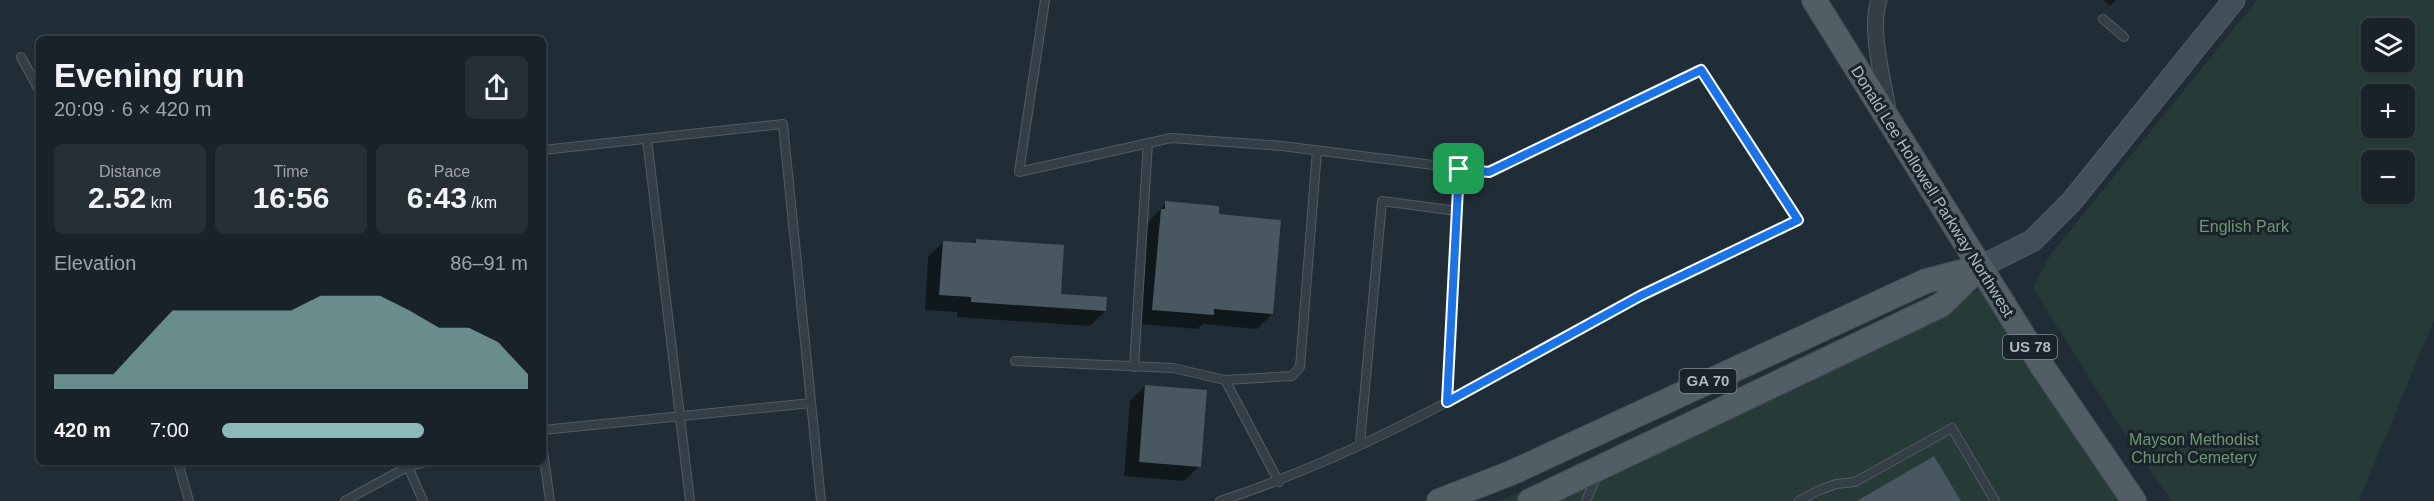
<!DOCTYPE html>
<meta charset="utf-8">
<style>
body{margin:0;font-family:Helvetica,sans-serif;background:#262f34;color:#f1f3f6;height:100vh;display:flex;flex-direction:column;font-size:22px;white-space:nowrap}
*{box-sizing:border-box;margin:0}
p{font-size:20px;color:#9fa4a8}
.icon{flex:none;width:33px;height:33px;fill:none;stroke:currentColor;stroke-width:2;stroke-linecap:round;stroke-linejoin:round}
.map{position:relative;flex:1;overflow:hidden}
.side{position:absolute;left:36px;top:36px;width:510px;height:429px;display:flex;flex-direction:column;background:#192228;border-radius:9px;box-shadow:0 2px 4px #0004,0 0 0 2px #373f45}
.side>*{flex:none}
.buttons{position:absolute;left:2361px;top:18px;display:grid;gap:12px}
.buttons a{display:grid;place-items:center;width:54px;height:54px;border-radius:9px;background:#192228;box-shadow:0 2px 4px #0004,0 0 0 2px #373f45;font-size:30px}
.pin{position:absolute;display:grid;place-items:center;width:51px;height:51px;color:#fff;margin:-26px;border-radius:12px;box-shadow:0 3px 9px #0006}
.round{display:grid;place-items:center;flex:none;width:63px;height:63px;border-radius:9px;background:#262f34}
.summary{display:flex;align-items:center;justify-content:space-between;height:102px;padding:0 18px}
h1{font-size:33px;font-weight:800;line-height:45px}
.metrics{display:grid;grid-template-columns:repeat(3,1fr);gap:9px;height:102px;padding:6px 18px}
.metrics div{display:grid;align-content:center;border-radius:9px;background:#262f34;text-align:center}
.metrics b{font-size:30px;font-weight:800}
.metrics small{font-size:16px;font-weight:400}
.metrics p{font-size:16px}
.chart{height:168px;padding:12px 18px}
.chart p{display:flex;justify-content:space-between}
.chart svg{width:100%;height:108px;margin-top:6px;fill:#8bbbb9;opacity:.7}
ul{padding:0 18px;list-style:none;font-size:20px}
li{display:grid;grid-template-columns:96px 72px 1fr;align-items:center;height:45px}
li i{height:15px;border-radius:8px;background:#8bbbb9}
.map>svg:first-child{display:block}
.green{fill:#263b38;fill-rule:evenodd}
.shadow{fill:#0007}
.building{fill:#495761}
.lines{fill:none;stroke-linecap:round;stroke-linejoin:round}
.lane-casing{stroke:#525c64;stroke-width:10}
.street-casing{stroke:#525c64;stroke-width:17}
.secondary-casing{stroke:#525c64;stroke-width:23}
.primary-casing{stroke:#414a53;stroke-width:26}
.lane{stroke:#343e46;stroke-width:8}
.street{stroke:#343e46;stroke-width:15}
.secondary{stroke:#424e59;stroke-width:21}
.primary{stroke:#525e66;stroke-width:24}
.route-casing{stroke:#fff;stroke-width:12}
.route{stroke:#1a73e8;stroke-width:8}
.labels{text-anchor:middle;stroke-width:6;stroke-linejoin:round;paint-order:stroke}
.shield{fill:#1a232b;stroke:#828c95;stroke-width:1.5}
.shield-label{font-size:15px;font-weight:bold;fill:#aeb9c3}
.street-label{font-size:16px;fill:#aeb9c3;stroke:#1a232b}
.park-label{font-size:16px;fill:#6f9772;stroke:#1a232b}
</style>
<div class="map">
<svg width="2434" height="501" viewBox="0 0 2434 501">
<rect width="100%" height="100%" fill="#212d36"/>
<path class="green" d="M2257,0H2434V320L2359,501H2172L2113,416L2033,288L2051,254ZM2372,28H2404V62H2372ZM2372,94H2404V128H2372ZM2372,160H2404V194H2372Z
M1993,284L2144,501H1499Z"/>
<path class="shadow" d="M2103,0H2116L2110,6Z
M1166,203L1217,216L1272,314L1257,329L1203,324L1197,329L1138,324L1146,225Z
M977,241L1059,295L1105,311L1090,326L957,317V312L925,310L928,257L943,242L973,244Z
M1145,386L1199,466L1184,481L1124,476L1130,401Z"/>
<path class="building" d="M1165,201L1219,206V214L1281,220L1273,314L1214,309V315L1152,310L1161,209H1165Z
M976,239L1064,245L1061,294L1107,297L1106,311L971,302V297L939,295L943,241L976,243Z
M1145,385L1207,390L1201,467L1139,462Z
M1934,456L1961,501H1857Z"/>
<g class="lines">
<defs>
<path id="lane" d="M1045,0L1019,172L1171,138L1282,146L1489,172L1701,70L1798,220C1744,246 1689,269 1638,298C1502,372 1368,453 1220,501
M2103,19L2124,37
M21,57L39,90
M647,139L690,501
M543,150L783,124L821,501
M1015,361L1173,368L1225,380L1279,482
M1134,367L1148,143
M1225,380L1292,376L1300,367L1317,150
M1447,402L1459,169
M543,430L811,403
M1360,443L1382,201L1457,211
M543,451L550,501
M178,462L189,501
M406,462L423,501
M345,501L407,467L426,462
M1586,501L1597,475
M1799,501L1817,491L1836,484L1855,482L1952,428L1995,501"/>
<path id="street" d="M1879,0C1869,30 1883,78 1888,110"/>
<path id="secondary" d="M1980,267L2032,241L2072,201L2234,0"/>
<path id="primary" d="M1814,0L2042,366L2134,501
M1439,501L1511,473L1926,281L1980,267
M1530,501L1941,305L1978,269"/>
</defs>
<use href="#lane" class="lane-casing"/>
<use href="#street" class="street-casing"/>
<use href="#secondary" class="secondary-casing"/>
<use href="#primary" class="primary-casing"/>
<use href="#lane" class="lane"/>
<use href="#street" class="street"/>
<use href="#secondary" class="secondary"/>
<use href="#primary" class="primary"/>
</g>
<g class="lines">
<defs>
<path id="route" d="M1701,70L1798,220L1640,296L1447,402L1459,169L1489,172Z"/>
</defs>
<use href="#route" class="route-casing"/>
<use href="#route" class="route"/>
</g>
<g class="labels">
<g class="shield">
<rect x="2003" y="335" width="54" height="24" rx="4.5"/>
<rect x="1679.5" y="369" width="57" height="24" rx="4.5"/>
</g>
<g class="shield-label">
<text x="2030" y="352">US 78</text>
<text x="1708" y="386">GA 70</text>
</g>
<g class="street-label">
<text transform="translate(1933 191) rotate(58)" y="6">Donald Lee Hollowell Parkway Northwest</text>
</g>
<g class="park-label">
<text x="2244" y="232">English Park</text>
<text x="2194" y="445">Mayson Methodist<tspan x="2194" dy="18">Church Cemetery</tspan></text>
</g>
</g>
</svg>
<div class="buttons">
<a><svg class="icon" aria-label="layers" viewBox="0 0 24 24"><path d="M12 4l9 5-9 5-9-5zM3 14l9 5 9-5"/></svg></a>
<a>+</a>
<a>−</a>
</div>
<div class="pin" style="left:1459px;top:169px;background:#1e9e55"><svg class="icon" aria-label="arrive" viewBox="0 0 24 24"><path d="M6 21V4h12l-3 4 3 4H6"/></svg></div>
<section class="side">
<div class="summary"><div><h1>Evening run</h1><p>20:09 · 6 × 420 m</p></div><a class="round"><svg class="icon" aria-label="share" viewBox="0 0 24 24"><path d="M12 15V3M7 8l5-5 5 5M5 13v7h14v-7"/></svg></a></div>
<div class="metrics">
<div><p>Distance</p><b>2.52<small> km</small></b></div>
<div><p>Time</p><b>16:56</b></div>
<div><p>Pace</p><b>6:43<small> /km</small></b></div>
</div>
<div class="chart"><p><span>Elevation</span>86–91 m</p>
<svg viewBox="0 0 160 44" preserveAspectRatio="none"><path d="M0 44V38L10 38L20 38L30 25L40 12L50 12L60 12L70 12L80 12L90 6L100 6L110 6L120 12L130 19L140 19L150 25L160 38V44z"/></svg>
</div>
<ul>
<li><b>420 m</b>7:00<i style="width:66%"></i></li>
</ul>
</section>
</div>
